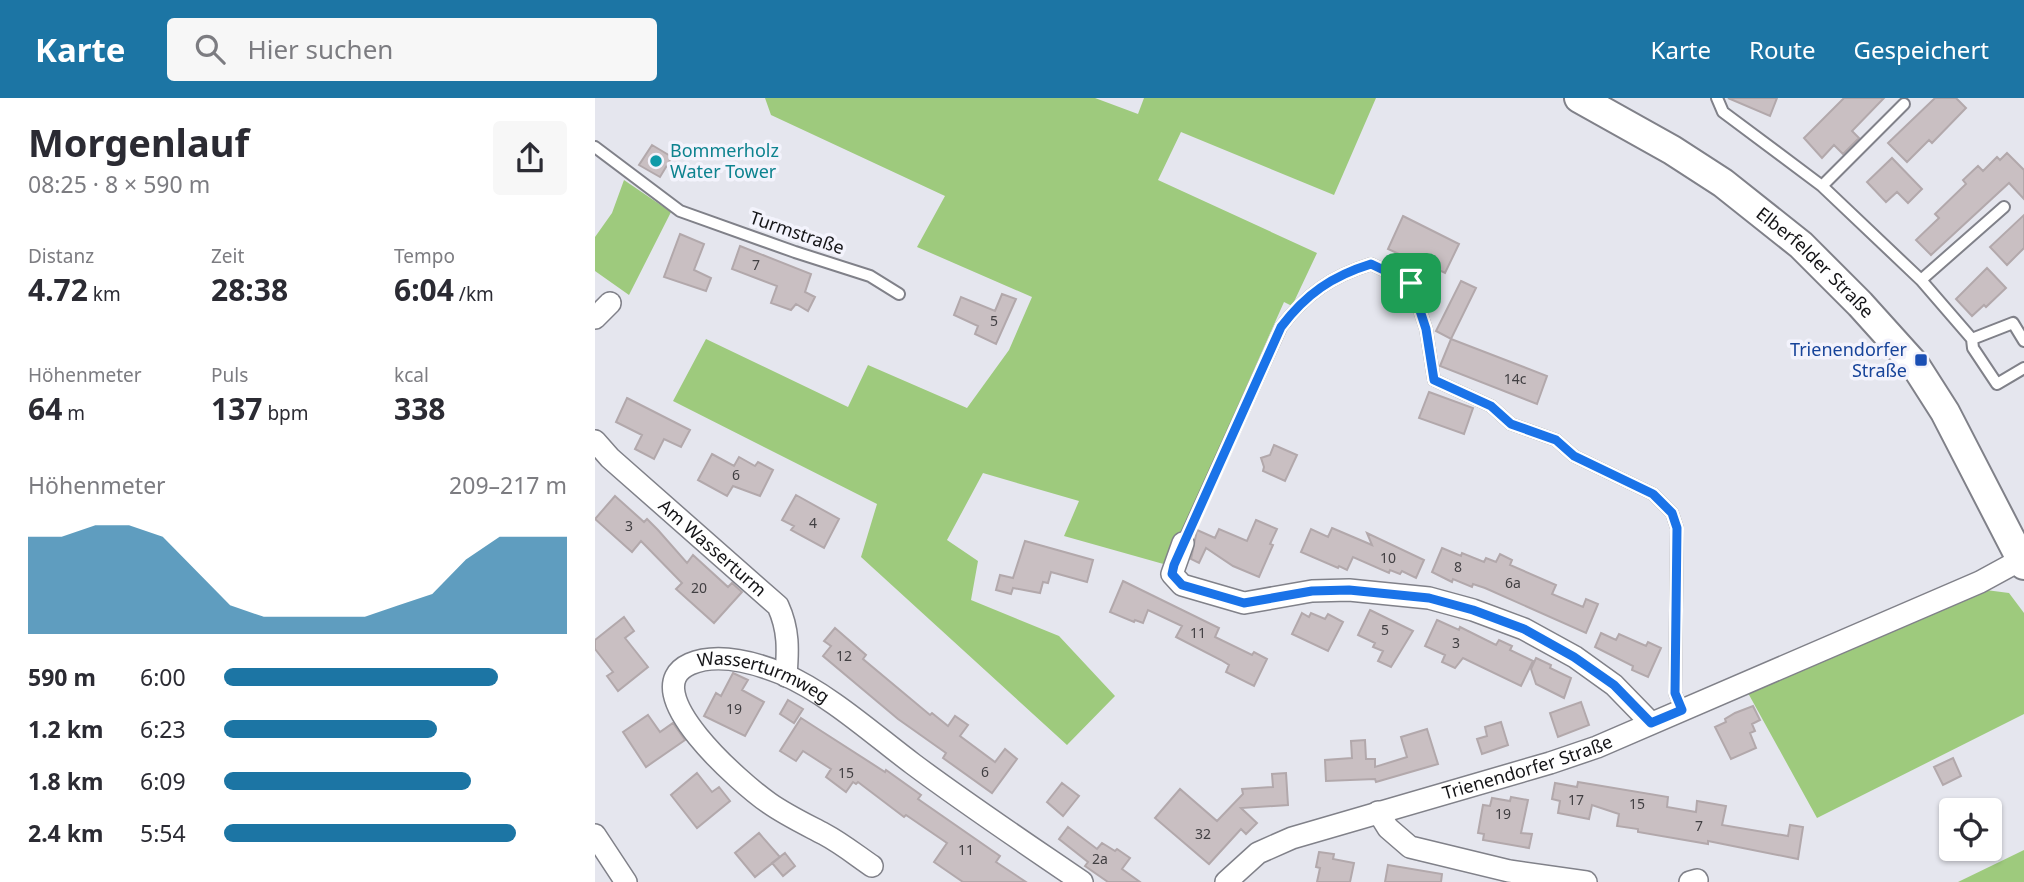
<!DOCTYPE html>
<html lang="de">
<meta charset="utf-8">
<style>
body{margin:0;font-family:"Noto Sans",sans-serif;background:#f7f7f7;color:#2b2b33;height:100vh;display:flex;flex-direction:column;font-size:26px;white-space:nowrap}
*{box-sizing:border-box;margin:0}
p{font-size:23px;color:#7c7c81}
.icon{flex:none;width:38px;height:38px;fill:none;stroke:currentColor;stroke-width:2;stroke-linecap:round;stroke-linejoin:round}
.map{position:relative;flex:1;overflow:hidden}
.drawer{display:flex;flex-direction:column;background:#fff;width:595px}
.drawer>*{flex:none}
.controls{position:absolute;left:1344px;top:700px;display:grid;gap:14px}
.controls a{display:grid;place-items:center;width:63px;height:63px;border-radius:7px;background:#fff;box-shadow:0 2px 5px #0004;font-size:35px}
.pin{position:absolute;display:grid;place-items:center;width:60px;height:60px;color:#fff;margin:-30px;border-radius:14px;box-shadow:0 4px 10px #0006}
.round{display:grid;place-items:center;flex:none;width:74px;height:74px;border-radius:7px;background:#f7f7f7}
.headline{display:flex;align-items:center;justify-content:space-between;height:119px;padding:0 28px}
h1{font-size:38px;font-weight:700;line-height:52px}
.figures{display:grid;grid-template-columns:repeat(3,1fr);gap:10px;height:119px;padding:7px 28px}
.figures div{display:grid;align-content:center}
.figures b{font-size:30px;font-weight:700}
.figures small{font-size:19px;font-weight:400}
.figures p{font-size:19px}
.chart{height:196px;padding:14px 28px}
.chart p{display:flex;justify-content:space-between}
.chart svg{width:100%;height:126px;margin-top:7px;fill:#1c75a4;opacity:.7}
ul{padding:0 28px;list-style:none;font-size:23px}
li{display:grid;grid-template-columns:112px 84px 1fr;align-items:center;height:52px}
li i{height:18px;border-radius:9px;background:#1c75a4}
header{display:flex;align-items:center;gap:42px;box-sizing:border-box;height:98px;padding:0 35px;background:#1c75a4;color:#fff}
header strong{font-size:33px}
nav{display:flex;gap:38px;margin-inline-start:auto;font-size:24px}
.search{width:490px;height:63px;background:#f7f7f7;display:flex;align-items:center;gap:18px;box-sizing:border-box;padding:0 24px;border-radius:7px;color:#7c7c81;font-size:26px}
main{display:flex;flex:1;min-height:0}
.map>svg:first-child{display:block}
.green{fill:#9eca7d}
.building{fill:#c9bfc2;stroke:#b2a8ab;stroke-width:2}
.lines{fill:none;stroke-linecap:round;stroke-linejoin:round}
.service-casing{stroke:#808189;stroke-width:14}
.minor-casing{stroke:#808189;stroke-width:24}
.secondary-casing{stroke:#808189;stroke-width:32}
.service{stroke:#fff;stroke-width:10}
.minor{stroke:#fff;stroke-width:21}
.secondary{stroke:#fff;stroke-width:28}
.route-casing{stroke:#fff;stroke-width:14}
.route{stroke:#1a73e8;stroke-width:9}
.culture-dot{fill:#0f9aa8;stroke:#f3f3fc;stroke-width:2.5}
.transit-dot{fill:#1a4fb4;stroke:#f3f3fc;stroke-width:2.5}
.labels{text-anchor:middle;stroke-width:7;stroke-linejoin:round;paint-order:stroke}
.number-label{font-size:14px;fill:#413f42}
.culture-label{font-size:18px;fill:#0d838f;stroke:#f3f3fc;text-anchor:start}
.street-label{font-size:18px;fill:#141417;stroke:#f3f3fc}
.transit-label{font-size:18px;fill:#164399;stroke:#f3f3fc;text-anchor:end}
</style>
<header>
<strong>Karte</strong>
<div class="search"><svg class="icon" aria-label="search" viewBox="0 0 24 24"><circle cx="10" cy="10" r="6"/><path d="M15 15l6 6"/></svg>Hier suchen</div>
<nav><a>Karte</a><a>Route</a><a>Gespeichert</a></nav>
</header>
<main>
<section class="drawer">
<div class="headline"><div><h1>Morgenlauf</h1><p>08:25 · 8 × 590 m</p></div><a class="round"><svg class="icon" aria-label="share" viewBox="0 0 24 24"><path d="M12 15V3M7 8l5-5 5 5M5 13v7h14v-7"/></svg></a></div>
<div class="figures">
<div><p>Distanz</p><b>4.72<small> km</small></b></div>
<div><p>Zeit</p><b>28:38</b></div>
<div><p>Tempo</p><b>6:04<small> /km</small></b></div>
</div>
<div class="figures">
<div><p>Höhenmeter</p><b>64<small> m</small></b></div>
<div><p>Puls</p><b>137<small> bpm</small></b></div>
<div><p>kcal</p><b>338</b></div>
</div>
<div class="chart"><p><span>Höhenmeter</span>209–217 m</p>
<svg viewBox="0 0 160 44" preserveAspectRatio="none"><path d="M0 44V10L10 10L20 6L30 6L40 10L50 22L60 34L70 38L80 38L90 38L100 38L110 34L120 30L130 18L140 10L150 10L160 10V44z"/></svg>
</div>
<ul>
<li><b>590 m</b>6:00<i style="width:80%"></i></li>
<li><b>1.2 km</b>6:23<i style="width:62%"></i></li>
<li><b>1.8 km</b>6:09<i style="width:72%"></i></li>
<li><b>2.4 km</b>5:54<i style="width:85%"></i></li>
</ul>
</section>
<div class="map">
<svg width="1429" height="784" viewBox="0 0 1429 784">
<rect width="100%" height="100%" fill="#e5e6ee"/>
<path class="green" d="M170,0H500L543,16L549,0H781L739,97L586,34L563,82L722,155L697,208L689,204L572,467L469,438L484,403L388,375L352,442L383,463L376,502L464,538L520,598L472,647L266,459L282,406L78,303L111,241L253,309L273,267L372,310L414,252L437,199L322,149L350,98L176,17Z
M29,82L76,114L34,197L0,173V139L17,115Z
M1391,492L1414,495L1429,515V616L1222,720L1153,595L1277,538Z
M1429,752V784H1363Z"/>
<path class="building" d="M1133,0H1182L1175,18Z
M1249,0H1289L1257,33L1264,40L1248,56L1239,47L1227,60L1209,40Z
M1340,0H1361L1371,10L1337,45L1334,42L1312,64L1293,45Z
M57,47L77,59L65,79L44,67Z
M1412,55L1429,72V101L1414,85L1336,157L1321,142L1344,120L1340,116L1371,86L1368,82L1383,68L1388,73L1402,59L1405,62Z
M1297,60L1327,91L1313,105L1302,94L1291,104L1272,84Z
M1429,117V150L1412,167L1395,149Z
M808,118L864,146L850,175L836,168L835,170L793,151Z
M85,136L109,146L99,172L116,180L111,193L69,179Z
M145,148L216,176L210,194L220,199L213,213L201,206L196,212L176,205L182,188L137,171Z
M1392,170L1411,190L1391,209L1389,207L1377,218L1361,201Z
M866,183L881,190L856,241L841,233Z
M407,196L421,201L401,246L380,236L383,228L359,217L366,199L400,213Z
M856,241L952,278L942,306L845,268Z
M834,294L878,310L869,336L824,320Z
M32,300L95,332L86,349L69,341L59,361L40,351L47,337L21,324Z
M679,347L702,357L690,383L668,373L669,369L666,360L675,357Z
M117,356L139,368L144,359L160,368L163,364L178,372L165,398L138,388L132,398L103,382Z
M201,397L244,421L229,450L196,432L199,428L187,422Z
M20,398L49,424L52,421L63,432L92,465L98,457L133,489L137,485L147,494L119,525L81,491L87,485L46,443L37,454L0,421Z
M661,422L682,431L675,446L678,447L664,479L638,468L611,450L604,465L596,461L602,432L620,440L624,431L652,443Z
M737,430L777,447L772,435L829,462L821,480L807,473L805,476L795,472L794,475L758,459L752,472L744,468L743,470L706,454L716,431L733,439Z
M430,443L498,462L492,484L456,474L453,485L448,484L445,495L418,490L416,496L401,492L405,477L418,480Z
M847,450L866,458L867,455L889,464L891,460L901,464L905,456L917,462L915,467L961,487L957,496L988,509L991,501L1003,506L991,535L890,490L878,486L877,489L858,481L857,484L837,474Z
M528,483L624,530L620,539L657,557L659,554L672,561L659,588L631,574L634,567L626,562L581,539L587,528L553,512L548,525L540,522L539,524L515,514Z
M775,512L818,533L796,569L783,563L788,553L778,549L780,545L763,537Z
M707,515L714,519L716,515L730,521L733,516L748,524L733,553L697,536Z
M29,519L39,533L30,540L53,569L23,593L12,578L18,574L0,551V542Z
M842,522L864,532L865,529L901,547L904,542L917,548L915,552L938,563L926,588L868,560L860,570L847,564L850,557L830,548Z
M240,530L271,557L268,561L335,617L337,615L353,628L360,618L373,627L365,638L400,664L410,651L422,661L397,695L348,660L351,655L303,621L228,558L236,548L229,543Z
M1006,535L1021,542L1024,536L1051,548L1053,544L1066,550L1053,579L1037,572L1038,568L1000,549Z
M941,560L956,567L955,570L976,580L969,600L941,586L936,571Z
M138,575L153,582L147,592L169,604L150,638L109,618L121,595L126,598Z
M193,602L208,611L199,625L185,616Z
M986,604L994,627L963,639L955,615Z
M1158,608L1165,622L1157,626L1160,633L1155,635L1161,650L1136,661L1120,629L1131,624L1130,621L1140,615Z
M53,617L65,634L78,625L90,642L51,669L28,634Z
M206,620L290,674L291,672L326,697L323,701L405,758L401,764L431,784H368L339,764L352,745L311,717L309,719L263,684L261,686L258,684L251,694L231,679L236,671L208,653L201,663L185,653Z
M906,624L913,647L887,656L882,641L892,638L890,629Z
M832,631L843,666L781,684L780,681L731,683L730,662L757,660L756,643L770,642L771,661H780V669L812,659L806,639Z
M1358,660L1366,678L1348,687L1339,669Z
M102,675L117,694L124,689L135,703L102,730L76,697Z
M691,675L693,707L646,710L662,725L651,736L646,731L614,766L560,720L585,691L622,723L648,696L647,691L678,689L677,676Z
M983,684L1073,699L1072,709L1101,714L1102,703L1131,708L1127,727L1193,738L1195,727L1208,729L1203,761L1113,743V746L1043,734V731L1022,728L1024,716L997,707L994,721L963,715L965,703L957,701L960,685L982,689Z
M467,685L484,698L468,718L452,704Z
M916,699L933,702L926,735L937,736L934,750L888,742L889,736L883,735L888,707L895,708L897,700L915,703Z
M473,729L502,751L507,745L520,753L522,751L535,760L527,771L545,784H513L490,768L493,764L464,741Z
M164,735L185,759L160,779L140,755Z
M724,754L739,756L738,761L759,765L755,784H722L725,770L721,769Z
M190,755L200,768L188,778L177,765Z
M793,767L847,776L846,784H790Z"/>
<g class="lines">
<defs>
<path id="service" d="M1122,0L1128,14L1227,88L1326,182L1377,241L1378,250L1402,286L1429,270
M0,49L85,113L200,154L275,178L304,196
M1227,88L1309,6
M1326,182L1409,109
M1377,241L1418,225L1429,243
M588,445L686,229C711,196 737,178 776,166L816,185L831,231L839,282L896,308L916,326L961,342L979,358L1058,396L1077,415L1082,430L1080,595L1087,612"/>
<g id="minor">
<path d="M0,220L15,205"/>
<path id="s1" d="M0,343L15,360L183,508C194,532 193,552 191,578"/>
<path d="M588,445L577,476L587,487L649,505L717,493L754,492L834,500L878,512L929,531L980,559L1019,587L1056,625"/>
<path d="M783,714L793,730L815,749L914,773L991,784"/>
<path d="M0,737L31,784"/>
<path id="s2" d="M277,768C261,757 246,745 229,736C210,726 191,717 174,705C148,687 37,592 95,566C123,554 161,565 188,576C234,596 278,636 318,666C373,707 430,745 487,784"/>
<path id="s3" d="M631,784L663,755L697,740L955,665L1002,649L1385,484L1429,460"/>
<path d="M1095,784L1102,782"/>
</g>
<g id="secondary">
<path id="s4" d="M984,0L1077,52L1128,85L1206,147L1265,206L1320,267L1350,314L1429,467"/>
</g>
</defs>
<use href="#service" class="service-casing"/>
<use href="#minor" class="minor-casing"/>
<use href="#secondary" class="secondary-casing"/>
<use href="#service" class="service"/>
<use href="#minor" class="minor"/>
<use href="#secondary" class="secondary"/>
</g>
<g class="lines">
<defs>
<path id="route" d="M776,166L816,185L831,231L839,282L896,308L916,326L961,342L979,358L1058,396L1077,415L1082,430L1080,595L1087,612L1056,625L1019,587L979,559L929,531L878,512L834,500L754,492L717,493L649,505L587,487L577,476L579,467L686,229C711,196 737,178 776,166Z"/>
</defs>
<use href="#route" class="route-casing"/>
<use href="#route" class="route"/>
</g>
<circle class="culture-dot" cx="61" cy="63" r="7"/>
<rect class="transit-dot" x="1319" y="255" width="14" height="14" rx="3.5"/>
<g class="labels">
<g class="number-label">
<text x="161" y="172">7</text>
<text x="399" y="228">5</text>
<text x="920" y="286">14c</text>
<text x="141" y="382">6</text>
<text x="218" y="430">4</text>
<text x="34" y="433">3</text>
<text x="793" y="465">10</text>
<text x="863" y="474">8</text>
<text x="918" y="490">6a</text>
<text x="104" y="495">20</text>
<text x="790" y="537">5</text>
<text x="603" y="540">11</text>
<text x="861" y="550">3</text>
<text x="249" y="563">12</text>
<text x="139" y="616">19</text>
<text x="390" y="679">6</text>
<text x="251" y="680">15</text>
<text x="981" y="707">17</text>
<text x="1042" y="711">15</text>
<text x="908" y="721">19</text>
<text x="1104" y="733">7</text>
<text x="608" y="741">32</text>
<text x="371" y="757">11</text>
<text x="505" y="766">2a</text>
</g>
<g class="culture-label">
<text x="75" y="59">Bommerholz<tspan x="75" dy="21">Water Tower</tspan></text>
</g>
<g class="street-label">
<text transform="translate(202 135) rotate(19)" y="6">Turmstraße</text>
<text dy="6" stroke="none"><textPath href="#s4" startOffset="289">Elberfelder Straße</textPath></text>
<text dy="6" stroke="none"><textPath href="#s1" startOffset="159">Am Wasserturm</textPath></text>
<text dy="6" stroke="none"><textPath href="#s2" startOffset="382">Wasserturmweg</textPath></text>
<text dy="6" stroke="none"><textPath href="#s3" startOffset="326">Trienendorfer Straße</textPath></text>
</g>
<g class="transit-label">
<text x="1312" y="258">Trienendorfer<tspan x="1312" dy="21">Straße</tspan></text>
</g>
</g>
</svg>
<div class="controls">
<a><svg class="icon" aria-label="locate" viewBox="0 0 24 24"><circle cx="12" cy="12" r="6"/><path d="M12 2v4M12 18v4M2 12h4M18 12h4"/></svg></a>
</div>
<div class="pin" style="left:816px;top:185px;background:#1e9e55"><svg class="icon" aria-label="arrive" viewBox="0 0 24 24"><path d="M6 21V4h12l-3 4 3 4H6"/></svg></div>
</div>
</main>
